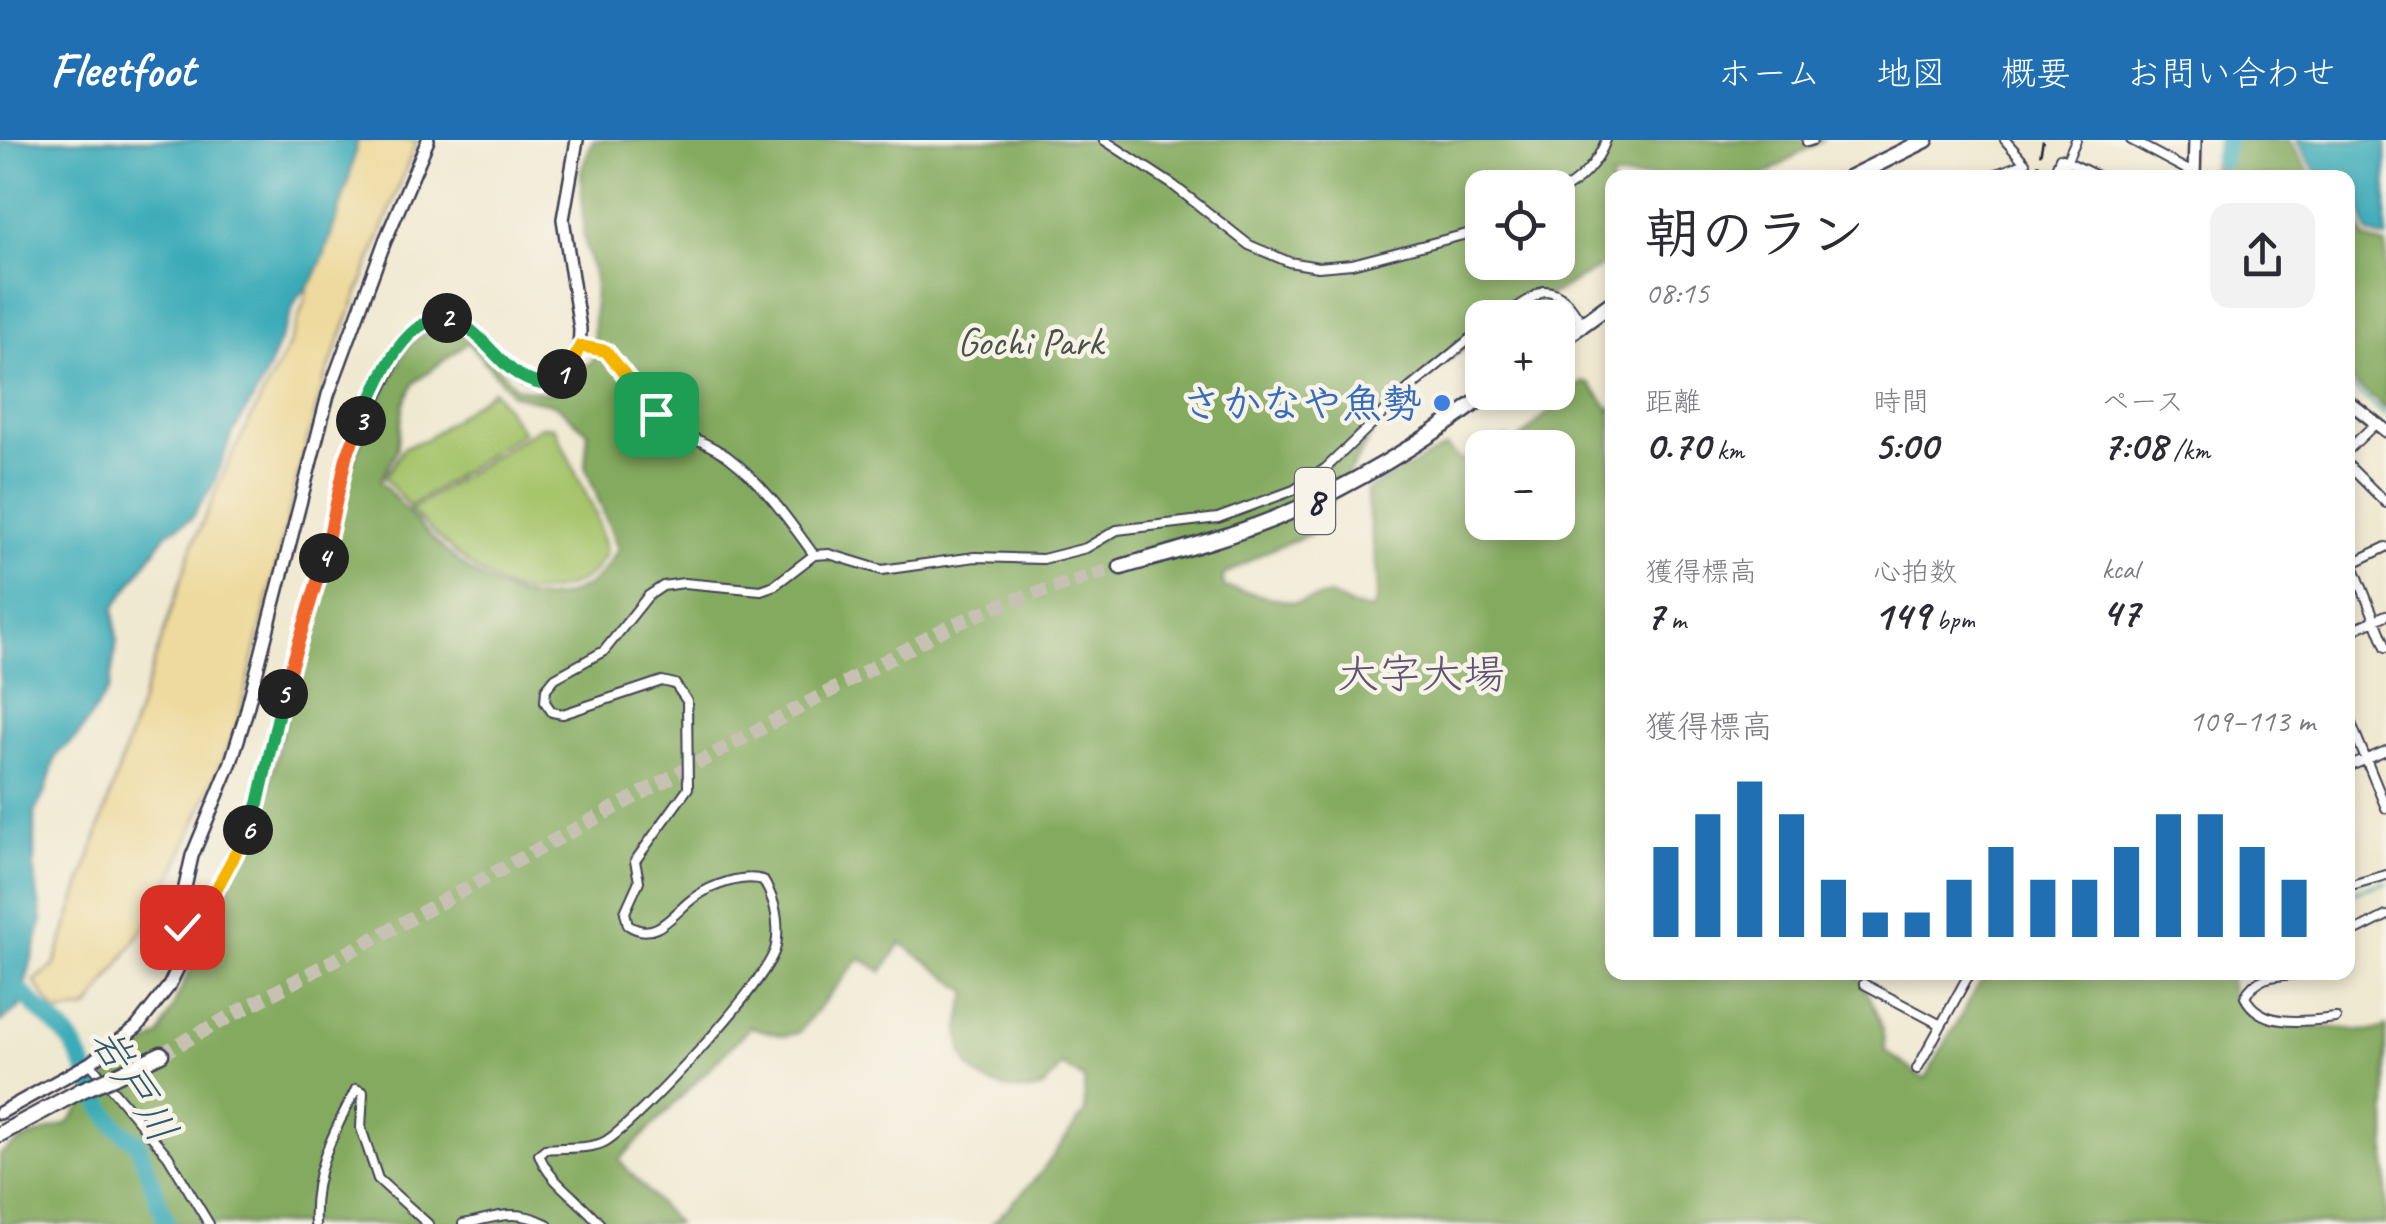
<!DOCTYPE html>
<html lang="ja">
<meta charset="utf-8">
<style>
body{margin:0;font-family:Caveat,"Klee One",sans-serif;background:#f2f2f3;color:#2b2b33;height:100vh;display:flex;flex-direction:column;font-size:38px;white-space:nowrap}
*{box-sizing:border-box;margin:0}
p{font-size:32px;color:#7c7c81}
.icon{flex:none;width:55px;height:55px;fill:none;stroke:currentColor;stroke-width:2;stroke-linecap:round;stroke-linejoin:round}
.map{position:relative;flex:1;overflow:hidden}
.sheet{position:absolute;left:1605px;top:30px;width:750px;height:810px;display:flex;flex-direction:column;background:#fff;border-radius:20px;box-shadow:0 5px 15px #0003}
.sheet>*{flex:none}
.controls{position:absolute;left:1465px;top:30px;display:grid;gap:20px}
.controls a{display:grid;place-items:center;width:110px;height:110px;border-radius:20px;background:#fff;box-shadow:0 5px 15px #0003;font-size:50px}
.pin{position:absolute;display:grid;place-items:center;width:85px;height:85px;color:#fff;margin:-42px;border-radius:20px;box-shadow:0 5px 15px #0006}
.km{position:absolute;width:50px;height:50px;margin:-25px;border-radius:50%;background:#222;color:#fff;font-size:28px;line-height:50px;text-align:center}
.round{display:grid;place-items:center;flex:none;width:105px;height:105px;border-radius:20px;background:#f2f2f3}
.headline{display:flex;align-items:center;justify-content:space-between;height:170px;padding:0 40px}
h1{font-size:55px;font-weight:600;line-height:75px}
.metrics{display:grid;grid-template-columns:repeat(3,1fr);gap:15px;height:170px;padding:10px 40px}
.metrics div{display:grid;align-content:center}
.metrics b{font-size:42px;font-weight:600}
.metrics small{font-size:28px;font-weight:400}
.metrics p{font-size:28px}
.chart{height:280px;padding:20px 40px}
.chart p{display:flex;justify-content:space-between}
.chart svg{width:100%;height:180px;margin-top:10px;stroke:#1f6fb2;stroke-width:6}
header{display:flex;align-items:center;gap:60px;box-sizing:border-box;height:140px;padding:0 50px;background:#1f6fb2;color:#fff}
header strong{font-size:48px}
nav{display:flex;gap:55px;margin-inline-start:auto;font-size:35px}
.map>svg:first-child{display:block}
.green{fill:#a6c46b;stroke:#647353;stroke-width:2.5}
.forest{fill:#84aa5f;stroke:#53664d;stroke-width:2.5;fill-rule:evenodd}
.sand{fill:#eeda9e;stroke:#887e6c;stroke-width:2.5}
.water{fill:#3babb8;stroke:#2e667a;stroke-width:2.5}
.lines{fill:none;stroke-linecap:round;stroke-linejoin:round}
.stream{stroke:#3babb8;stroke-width:2.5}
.river{stroke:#3babb8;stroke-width:18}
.highway-tunnel{stroke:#c7c1b4;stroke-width:14;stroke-dasharray:14 7;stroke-linecap:butt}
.street-casing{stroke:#414052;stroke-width:12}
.secondary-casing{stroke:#414052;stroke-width:16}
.highway-casing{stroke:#414052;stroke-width:19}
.street{stroke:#fff;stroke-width:8}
.secondary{stroke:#fff;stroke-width:11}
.highway{stroke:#fff;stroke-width:14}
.rail{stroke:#22223b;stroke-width:2.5;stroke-dasharray:15 8;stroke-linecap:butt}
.highway-bridge-casing{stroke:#414052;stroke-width:19;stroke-linecap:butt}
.highway-bridge{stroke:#fff;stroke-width:14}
.split-1-casing{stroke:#fff;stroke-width:20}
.split-2-casing{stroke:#fff;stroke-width:20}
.split-3-casing{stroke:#fff;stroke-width:20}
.split-4-casing{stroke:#fff;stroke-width:20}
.split-5-casing{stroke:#fff;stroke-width:20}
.split-6-casing{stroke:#fff;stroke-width:20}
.split-7-casing{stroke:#fff;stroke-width:20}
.split-1{stroke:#f5b400;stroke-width:12}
.split-2{stroke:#22a559;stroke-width:12}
.split-3{stroke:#22a559;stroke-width:12}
.split-4{stroke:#f0652b;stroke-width:12}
.split-5{stroke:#f0652b;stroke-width:12}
.split-6{stroke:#22a559;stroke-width:12}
.split-7{stroke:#f5b400;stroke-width:12}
.shop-dot{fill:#3f7fe0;stroke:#f7f3e8;stroke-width:4}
.labels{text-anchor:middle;stroke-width:9;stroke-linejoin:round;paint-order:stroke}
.shield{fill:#f7f3e8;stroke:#62616f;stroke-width:2.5}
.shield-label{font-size:38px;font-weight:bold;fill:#22223b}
.park-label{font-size:40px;fill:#4a5349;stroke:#f7f3e8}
.shop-label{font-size:40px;font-weight:bold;fill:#366cbe;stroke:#f7f3e8;text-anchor:end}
.neighbourhood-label{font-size:42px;fill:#5e5372;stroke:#f7f3e8}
.water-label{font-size:42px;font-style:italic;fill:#2c596d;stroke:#f7f3e8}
</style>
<header>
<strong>Fleetfoot</strong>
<nav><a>ホーム</a><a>地図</a><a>概要</a><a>お問い合わせ</a></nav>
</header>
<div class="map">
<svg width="2386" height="1084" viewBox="0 0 2386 1084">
<rect width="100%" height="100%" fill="#f7f3e8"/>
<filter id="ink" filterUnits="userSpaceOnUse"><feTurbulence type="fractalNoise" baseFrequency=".01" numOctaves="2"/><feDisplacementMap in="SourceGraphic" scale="20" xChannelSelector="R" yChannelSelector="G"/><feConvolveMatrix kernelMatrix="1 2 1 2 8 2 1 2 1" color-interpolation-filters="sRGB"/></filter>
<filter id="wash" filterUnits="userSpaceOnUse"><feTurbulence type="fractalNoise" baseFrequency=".0048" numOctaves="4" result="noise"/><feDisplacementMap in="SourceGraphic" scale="40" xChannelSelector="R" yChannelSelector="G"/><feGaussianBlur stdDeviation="2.25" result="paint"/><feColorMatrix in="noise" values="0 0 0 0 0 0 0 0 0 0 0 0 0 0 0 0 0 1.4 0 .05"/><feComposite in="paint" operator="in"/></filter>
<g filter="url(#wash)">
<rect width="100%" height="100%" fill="#f0e9d2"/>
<path class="green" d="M493,250L523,292L409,367L385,338L404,307L425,300Z
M541,286L554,287L596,375L606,412C602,418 598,427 593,432C571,452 528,459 502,446C467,428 438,397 410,370Z"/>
<path class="forest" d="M593,0H1822L1761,37L1612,38V120L1513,177L1482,178V197L1454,215L1416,246L1372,294L1313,393L1265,412L1223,436L1224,447L1295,463L1330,455L1352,466L1372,470C1387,448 1365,379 1367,350L1446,307L1461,321L1482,309V382H1558V308L1486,307L1505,298L1516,302L1582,242L1589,243L1610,270L1612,268V832L1848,833L1859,837C1873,862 1884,882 1885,911L1925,939L1980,842L1992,833H2228L2234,859C2278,898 2296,883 2347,889C2364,891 2370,894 2386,886V1084H992L1039,1035L1085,972L1084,939L1062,925C1056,932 1049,944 1041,948C1031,953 1021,951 1010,949C957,941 952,895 968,852L901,803L882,832L860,818L798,893L784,896L750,887L619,1020L677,1084H0V1014L21,1001L68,983L114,929L160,895L235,732L261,686L281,596L332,417L350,328L377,264L409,205L435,185H449L469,196L517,248L547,253L564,250L581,228L593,221L595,140L584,98L581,30ZM1482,48H1558V122H1482ZM468,202L513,255L556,265L588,292L585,326L618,409C610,421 601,436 589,444C508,496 427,394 380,341L397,310L404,263L414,243Z
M2219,0H2289L2312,37H2210Z
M2348,62L2353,67L2364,99L2386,105V269L2348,239Z"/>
<path class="sand" d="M350,0H417L325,239L302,319L237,586L159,766L88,869L56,873L34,841L54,826L193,404L231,317L290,203L306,157L314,99Z"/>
<path class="water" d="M0,0H358L347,46L325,113L312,142L297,158L263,242L231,296L214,343L191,379L167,393L114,468L117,500L109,549L78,596L56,615L46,650L34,673V733L42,781L19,868L0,883Z
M2296,0H2386V99L2368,94L2359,66L2348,55V38L2319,37Z"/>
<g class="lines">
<path class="stream" d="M2220,38L2222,20
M2348,244L2386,276
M2348,754L2386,742"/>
<path class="river" d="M2222,20L2226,0
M24,854C40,873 60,884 73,905C95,941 98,980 137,1002L167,1084"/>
</g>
</g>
<g filter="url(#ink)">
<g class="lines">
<path class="highway-tunnel" d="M161,914L948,487L1008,462L1121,427"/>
<defs>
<path id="street" d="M1104,0L1173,45L1249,105L1289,122L1318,127L1352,124L1482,90
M2005,0L2025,23
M2131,0L2191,32
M1807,2L1813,0
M1986,38L2025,23L2023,38
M2052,38L2060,18L2101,38
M2059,38L2076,0
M1558,53C1579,42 1598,23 1606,0
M1500,178L1543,151C1562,150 1573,169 1582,184
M580,206L606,211C626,227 636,254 654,272C675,293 704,300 727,316C763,343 788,379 814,415
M2348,310L2376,283
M2348,325L2386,363
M2348,413L2386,507
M2353,423L2386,407
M2348,492L2386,475
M2348,576L2386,668
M2348,627L2386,611
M2348,746L2386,735
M2348,795L2386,776
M2315,832C2289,837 2257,830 2245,857C2261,889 2307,881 2336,878
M1864,844L1941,885
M90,923L168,1016L209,1084
M1917,929L1967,838L1974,832
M315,1084C312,1031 333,994 356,949L363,952L361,988L378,1039L428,1084
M463,1084C497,1077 514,1068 547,1084
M600,1084C581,1060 549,1043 539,1014L545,1009C563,1007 591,1010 606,1001C638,981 770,840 776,806C780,782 776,761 763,740C743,734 712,745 695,757C674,771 657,804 628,785L625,772L639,741L635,721L688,648L687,561L675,544L662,541L563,574L552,572L545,562L546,549L555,538L604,511L648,456L663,446L684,443L761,450L775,445L814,415L829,414L882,430L975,417L1043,419L1086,408L1117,390L1218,378L1294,350L1326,328L1406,251L1482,189"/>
<path id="secondary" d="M2194,38L2195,0
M2348,261L2386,291
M189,800L179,774L192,716L231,622L245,577L328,255L385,101L428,0
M0,973L90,923L137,887L169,846L258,664L278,572L320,434L346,318L398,211L410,194L436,178C486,174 511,270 559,236C576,225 580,209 580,189L563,79L577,0"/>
<path id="highway" d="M1849,38L1926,0
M1558,202L1612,163
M1121,427C1173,412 1226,398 1276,378C1353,346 1424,302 1490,252
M113,937L161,914
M0,994L82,950"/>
</defs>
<use href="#street" class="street-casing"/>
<use href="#secondary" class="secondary-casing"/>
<use href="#highway" class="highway-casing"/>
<use href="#street" class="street"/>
<use href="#secondary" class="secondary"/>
<use href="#highway" class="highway"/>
<path class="rail" d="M2036,38L2043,0"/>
<defs>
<path id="highway-bridge" d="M82,950L113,937"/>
</defs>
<use href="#highway-bridge" class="highway-bridge-casing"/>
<use href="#highway-bridge" class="highway-bridge"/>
</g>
</g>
<g class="lines" filter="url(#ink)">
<defs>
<path id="split-1" d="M562,234L571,226L580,206L606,211L656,274"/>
<path id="split-2" d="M447,178C486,188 499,236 541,244L562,234"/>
<path id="split-3" d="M361,281C377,247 401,177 447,178"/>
<path id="split-4" d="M324,418L346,318L361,281"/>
<path id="split-5" d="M283,554L324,418"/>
<path id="split-6" d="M248,690L258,664L283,554"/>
<path id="split-7" d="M182,787L189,800L248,690"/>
</defs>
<use href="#split-1" class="split-1-casing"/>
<use href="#split-2" class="split-2-casing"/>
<use href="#split-3" class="split-3-casing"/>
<use href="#split-4" class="split-4-casing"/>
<use href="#split-5" class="split-5-casing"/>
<use href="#split-6" class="split-6-casing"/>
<use href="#split-7" class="split-7-casing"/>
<use href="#split-1" class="split-1"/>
<use href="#split-2" class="split-2"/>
<use href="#split-3" class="split-3"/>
<use href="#split-4" class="split-4"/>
<use href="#split-5" class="split-5"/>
<use href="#split-6" class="split-6"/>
<use href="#split-7" class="split-7"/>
</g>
<circle class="shop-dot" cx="1442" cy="263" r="10"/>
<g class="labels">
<rect class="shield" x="1295" y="328" width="40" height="66" rx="8"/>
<g class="shield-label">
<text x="1315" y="374">8</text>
</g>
<g class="park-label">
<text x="1030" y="215">Gochi Park</text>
</g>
<g class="shop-label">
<text x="1422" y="277">さかなや魚勢</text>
</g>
<g class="neighbourhood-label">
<text x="1421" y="548">大字大場</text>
</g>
<g class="water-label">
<text transform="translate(135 944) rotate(59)" y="15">岩戸川</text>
</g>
</g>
</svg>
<div class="controls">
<a><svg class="icon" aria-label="locate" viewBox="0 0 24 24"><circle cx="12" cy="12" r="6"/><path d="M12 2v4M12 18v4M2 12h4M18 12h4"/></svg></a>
<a>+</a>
<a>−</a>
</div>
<div class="pin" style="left:656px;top:274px;background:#1e9e55"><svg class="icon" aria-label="arrive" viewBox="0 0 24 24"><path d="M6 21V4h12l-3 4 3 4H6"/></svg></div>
<div class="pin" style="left:182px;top:787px;background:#d93025"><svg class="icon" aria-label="check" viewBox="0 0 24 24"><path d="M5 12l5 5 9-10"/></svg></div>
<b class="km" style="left:562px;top:234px">1</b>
<b class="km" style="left:447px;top:178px">2</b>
<b class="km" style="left:361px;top:281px">3</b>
<b class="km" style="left:324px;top:418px">4</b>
<b class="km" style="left:283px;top:554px">5</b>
<b class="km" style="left:248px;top:690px">6</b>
<section class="sheet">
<div class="headline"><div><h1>朝のラン</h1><p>08:15</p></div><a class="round"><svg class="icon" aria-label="share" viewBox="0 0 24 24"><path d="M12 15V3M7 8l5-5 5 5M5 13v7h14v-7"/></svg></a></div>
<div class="metrics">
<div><p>距離</p><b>0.70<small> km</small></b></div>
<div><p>時間</p><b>5:00</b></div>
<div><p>ペース</p><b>7:08<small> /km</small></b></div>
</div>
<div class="metrics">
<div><p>獲得標高</p><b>7<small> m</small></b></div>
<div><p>心拍数</p><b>149<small> bpm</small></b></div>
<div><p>kcal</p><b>47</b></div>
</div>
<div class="chart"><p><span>獲得標高</span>109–113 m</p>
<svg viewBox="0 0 160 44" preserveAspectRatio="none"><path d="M5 44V22M15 44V14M25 44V6M35 44V14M45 44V30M55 44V38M65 44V38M75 44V30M85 44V22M95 44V30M105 44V30M115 44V22M125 44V14M135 44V14M145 44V22M155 44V30"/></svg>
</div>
</section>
</div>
